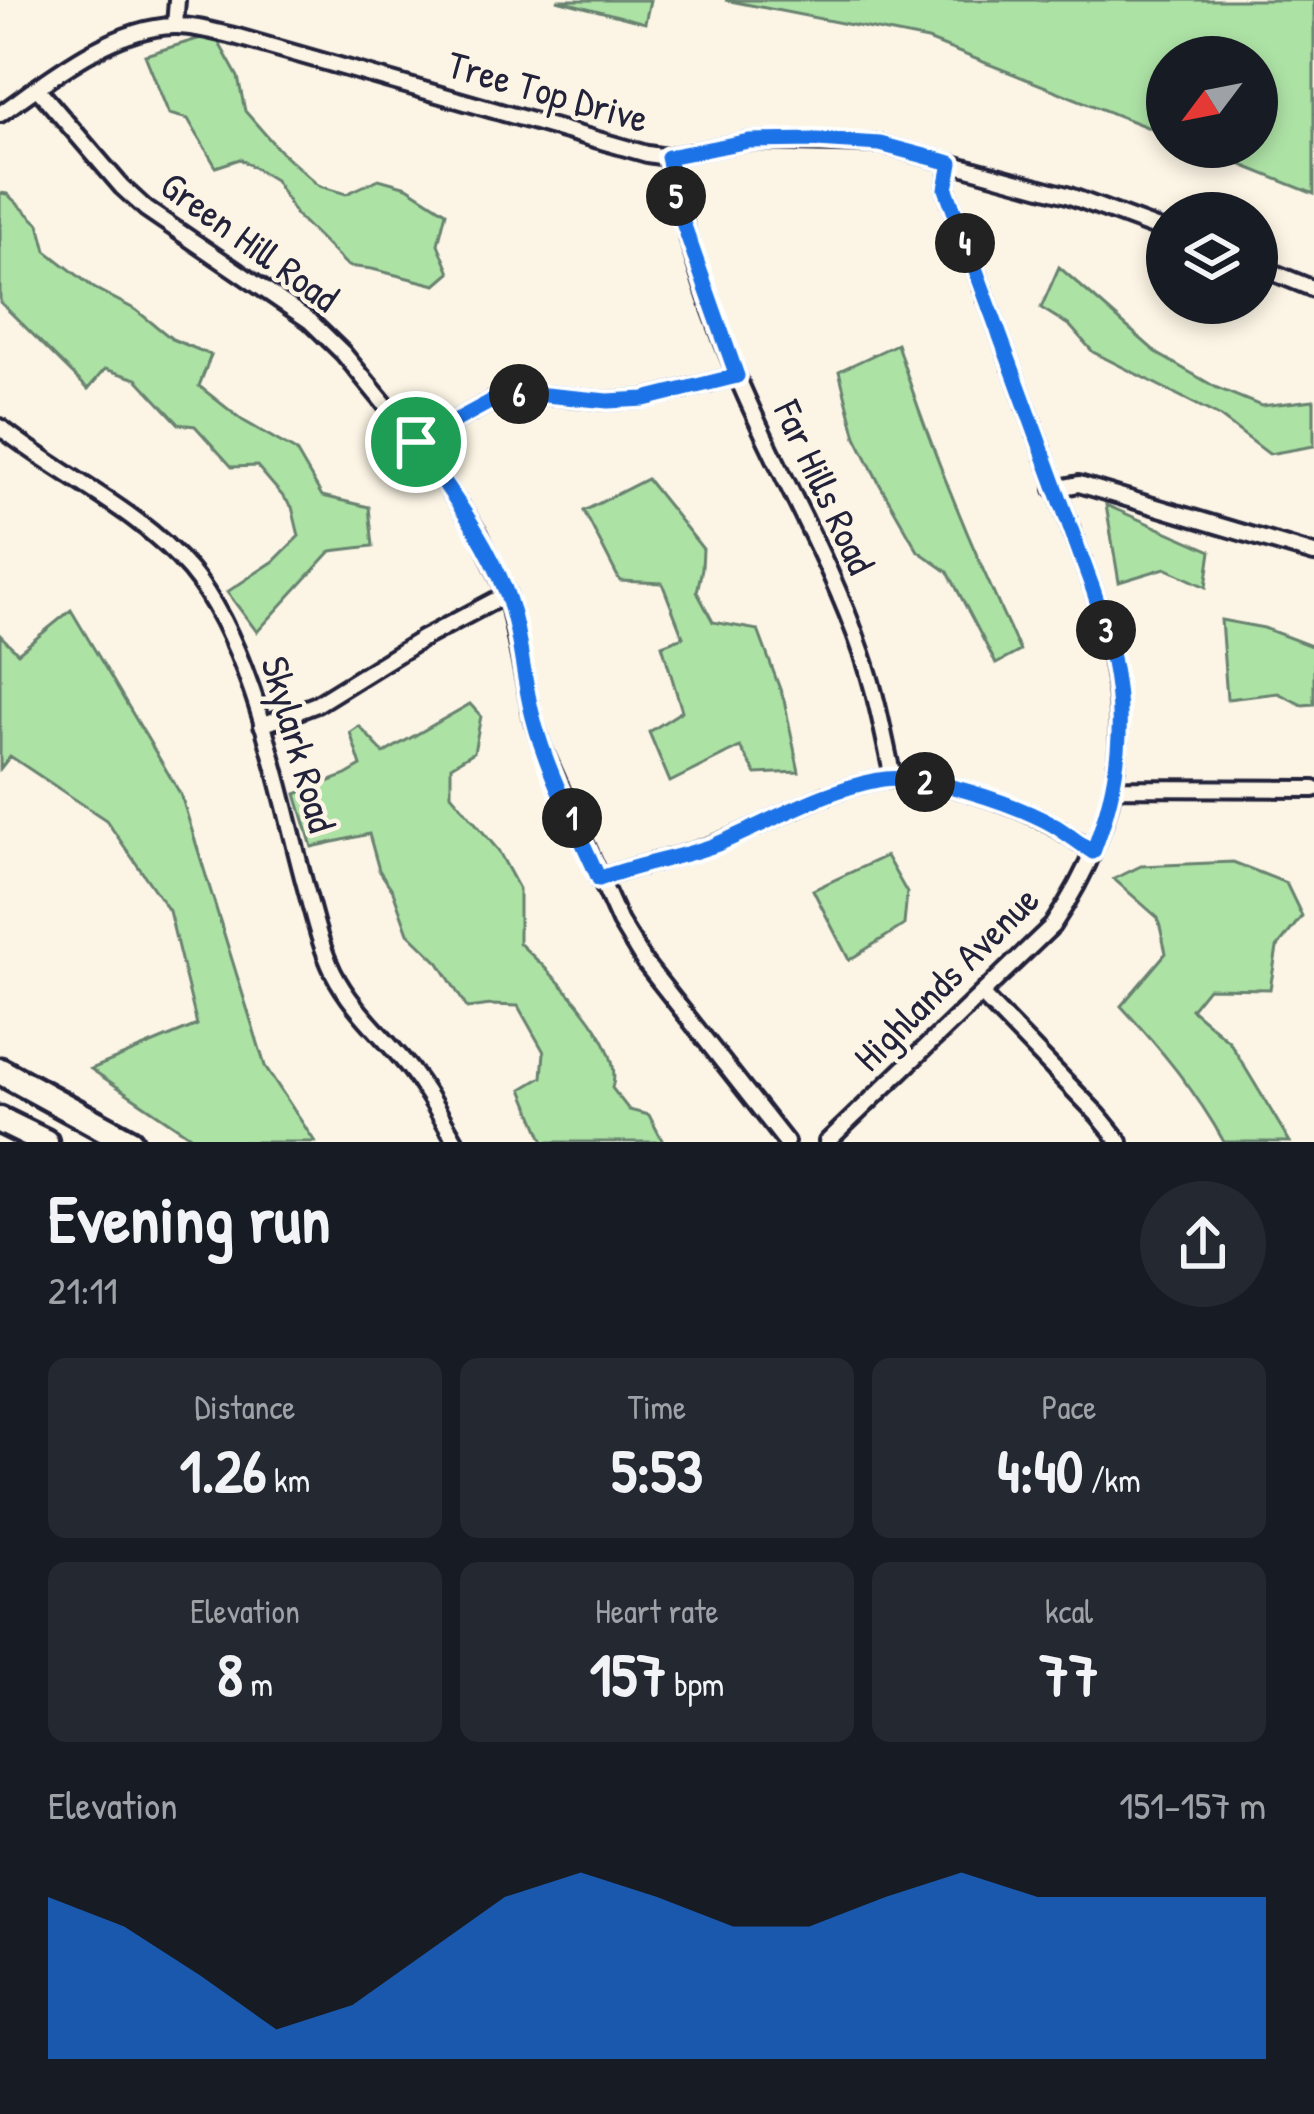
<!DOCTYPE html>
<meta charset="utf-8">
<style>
body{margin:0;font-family:"Patrick Hand",sans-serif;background:#242831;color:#f1f3f6;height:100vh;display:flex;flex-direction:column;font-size:45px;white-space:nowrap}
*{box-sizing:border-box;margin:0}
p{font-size:39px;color:#9ea1a6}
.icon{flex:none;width:66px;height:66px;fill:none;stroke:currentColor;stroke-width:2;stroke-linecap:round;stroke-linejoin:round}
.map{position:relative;height:1142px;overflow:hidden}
.drawer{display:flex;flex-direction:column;background:#171b24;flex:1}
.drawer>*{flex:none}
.needle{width:78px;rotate:238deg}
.controls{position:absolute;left:1146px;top:36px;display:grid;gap:24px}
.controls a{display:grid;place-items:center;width:132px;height:132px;border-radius:50%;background:#171b24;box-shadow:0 6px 18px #0003;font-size:60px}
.pin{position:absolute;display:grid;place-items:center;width:102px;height:102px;color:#fff;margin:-51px;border:6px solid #fff;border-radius:50%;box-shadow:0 3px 12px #0007}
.km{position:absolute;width:60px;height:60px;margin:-30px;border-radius:50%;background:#222;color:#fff;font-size:33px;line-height:60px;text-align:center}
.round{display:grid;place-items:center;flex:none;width:126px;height:126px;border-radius:63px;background:#242831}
.headline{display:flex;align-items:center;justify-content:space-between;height:204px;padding:0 48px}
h1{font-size:66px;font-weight:700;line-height:90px}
.figures{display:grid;grid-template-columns:repeat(3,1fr);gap:18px;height:204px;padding:12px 48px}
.figures div{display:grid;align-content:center;border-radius:18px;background:#242831;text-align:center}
.figures b{font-size:60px;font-weight:700}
.figures small{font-size:33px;font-weight:400}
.figures p{font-size:33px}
.chart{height:336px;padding:24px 48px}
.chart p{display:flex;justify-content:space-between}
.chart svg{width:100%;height:216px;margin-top:12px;fill:#1a73e8;opacity:.7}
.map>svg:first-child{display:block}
.green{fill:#ade2a5;stroke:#688270;stroke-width:3}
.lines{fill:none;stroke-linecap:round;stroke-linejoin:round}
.street-casing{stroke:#22223b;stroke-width:22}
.highway-casing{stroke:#22223b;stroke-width:33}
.street{stroke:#fcf5e5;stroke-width:14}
.highway{stroke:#fcf5e5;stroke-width:24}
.route-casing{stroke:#fff;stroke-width:24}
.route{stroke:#1a73e8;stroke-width:15}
.labels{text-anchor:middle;stroke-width:9;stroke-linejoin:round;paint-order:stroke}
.street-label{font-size:39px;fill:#22223b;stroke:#fcf5e5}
</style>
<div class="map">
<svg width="1314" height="1142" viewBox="0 0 1314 1142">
<rect width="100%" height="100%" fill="#fcf5e5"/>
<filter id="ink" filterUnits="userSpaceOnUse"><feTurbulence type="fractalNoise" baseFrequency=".00833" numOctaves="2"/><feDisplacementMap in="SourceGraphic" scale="24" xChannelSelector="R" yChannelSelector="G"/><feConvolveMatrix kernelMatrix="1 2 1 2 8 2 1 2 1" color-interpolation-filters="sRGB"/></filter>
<g filter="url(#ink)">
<path class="green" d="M557,0H650L645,23Z
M725,0H1314V194L1197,147H1257V57H1167V135L928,40Z
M214,34L238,77L245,111L279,150L319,186L346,194L379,179L407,187L446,212L438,244L450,273L436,285L372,269L348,266L296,215L275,180L240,159L216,167L188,119L169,114L145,55Z
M0,193L7,194L39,224L46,251L94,288L136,310L172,339L211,355L199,386L242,420L296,451L322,496L369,507L373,546L331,551L257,632L227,592L274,561L299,536L292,507L257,466L232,467L195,426L179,424L137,379L105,369L88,389L0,302Z
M1059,267L1158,354L1217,388L1261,406L1314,400V446L1269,454L1219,416L1093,352L1070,326L1041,308Z
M897,344C930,449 973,551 1020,651L996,664L948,572L918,551L879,483L856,437L839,371Z
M647,479L703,549L702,568L697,592L713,622L758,630L784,700L799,772L756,774L740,747L670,782L649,732L682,711L662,645L683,637L662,583L620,581L584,511Z
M1106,505L1211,551L1206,587L1165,568L1119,582Z
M71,610L181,795L265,1066L315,1142H194L193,1138L91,1069L197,1025L169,911L106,820L10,756L0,769V635L18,653Z
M1221,620L1264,628L1314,647V704L1302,705L1278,693L1227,699Z
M470,704L481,716L474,752L451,766V794L498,850L519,889V943C550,972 627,1043 612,1088L629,1110L649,1115L663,1142H544L522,1089L542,1077L544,1052L518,1006L491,1005L467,1008L439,963L408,933L393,891L379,870L369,834L312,847L296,794L344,776L361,766L350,732L359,726L384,753Z
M886,856L907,893L904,925L849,960L813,890Z
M1233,862L1286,883L1302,916L1277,948L1270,989L1208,988L1191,1009L1229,1041L1290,1142H1224C1196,1091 1160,1048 1121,1006L1166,953L1158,918L1114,879L1141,866Z"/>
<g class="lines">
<defs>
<path id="street" d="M175,26L177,0
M37,88L122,187L146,209L310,321L343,353L416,442L479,534L507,594L532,716L542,747L620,922L645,963L786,1142
M0,114C48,80 113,27 174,26C195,25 218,33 238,37L647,154L667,157L749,141L880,144L1067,195L1167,232
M667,157C684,232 708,306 737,376C776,469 829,557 862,653C876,693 884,736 893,778
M1257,266L1314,289
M0,427C62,477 137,508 190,570C253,645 279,789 305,885C313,914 320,945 333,972C350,1006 377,1030 401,1058C423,1083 439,1113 456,1142
M416,442L503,395L535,394L607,401L643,399L737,376
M1054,489L1079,484L1314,554
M262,725L317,704L422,639L507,594
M1115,788L1314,789
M599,879C637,864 677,859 715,844C769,824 820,791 878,780C921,771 1016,804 1055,827C1068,834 1080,844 1093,852
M982,995L1098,1115L1120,1142
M827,1142L1052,926C1128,814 1135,715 1093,589L946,189L951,163"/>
<path id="highway" d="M0,1071L130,1142
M0,1120L45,1142"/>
</defs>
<use href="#street" class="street-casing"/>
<use href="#highway" class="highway-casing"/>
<use href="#street" class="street"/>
<use href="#highway" class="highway"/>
</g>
</g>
<g class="lines" filter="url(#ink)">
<defs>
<path id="route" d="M817,140L880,144L951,163L946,189L1093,589C1126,685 1130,756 1093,852C1080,844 1068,834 1055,826C1016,804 922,771 878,780C820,791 769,823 715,845C677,859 637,864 599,879C576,826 547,773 533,717C522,676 521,632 506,592C485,536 449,491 416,442L503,395L535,394L608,401L644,399L737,376L681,217L668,157L749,141Z"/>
</defs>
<use href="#route" class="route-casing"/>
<use href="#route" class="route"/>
</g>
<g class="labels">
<g class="street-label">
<text transform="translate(548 91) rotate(16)" y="14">Tree Top Drive</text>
<text transform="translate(250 241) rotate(36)" y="14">Green Hill Road</text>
<text transform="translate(825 487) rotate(65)" y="14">Far Hills Road</text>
<text transform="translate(299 744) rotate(74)" y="14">Skylark Road</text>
<text transform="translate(946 978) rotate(-45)" y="14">Highlands Avenue</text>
</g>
</g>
</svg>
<div class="controls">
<a><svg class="needle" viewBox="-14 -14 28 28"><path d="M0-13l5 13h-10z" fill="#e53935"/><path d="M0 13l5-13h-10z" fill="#9ea1a6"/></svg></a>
<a><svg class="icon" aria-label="layers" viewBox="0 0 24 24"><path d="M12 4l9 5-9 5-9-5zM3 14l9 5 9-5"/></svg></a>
</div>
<div class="pin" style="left:416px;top:442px;background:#1e9e55"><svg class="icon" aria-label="arrive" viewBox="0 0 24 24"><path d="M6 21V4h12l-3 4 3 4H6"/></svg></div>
<b class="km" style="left:572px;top:818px">1</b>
<b class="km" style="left:925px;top:782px">2</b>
<b class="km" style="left:1106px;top:630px">3</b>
<b class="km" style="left:965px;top:243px">4</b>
<b class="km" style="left:676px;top:196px">5</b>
<b class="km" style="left:519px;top:394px">6</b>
</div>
<section class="drawer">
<div class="headline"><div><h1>Evening run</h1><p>21:11</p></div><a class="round"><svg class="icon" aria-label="share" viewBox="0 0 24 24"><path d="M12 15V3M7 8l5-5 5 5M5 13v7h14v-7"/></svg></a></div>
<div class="figures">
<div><p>Distance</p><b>1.26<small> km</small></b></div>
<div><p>Time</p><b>5:53</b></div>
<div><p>Pace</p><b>4:40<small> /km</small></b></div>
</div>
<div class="figures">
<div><p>Elevation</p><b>8<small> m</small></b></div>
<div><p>Heart rate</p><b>157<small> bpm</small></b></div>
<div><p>kcal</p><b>77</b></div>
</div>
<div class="chart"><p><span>Elevation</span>151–157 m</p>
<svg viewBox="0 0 160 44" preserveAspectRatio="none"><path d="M0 44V11L10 17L20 27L30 38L40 33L50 22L60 11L70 6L80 11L90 17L100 17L110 11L120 6L130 11L140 11L150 11L160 11V44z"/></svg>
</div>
</section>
